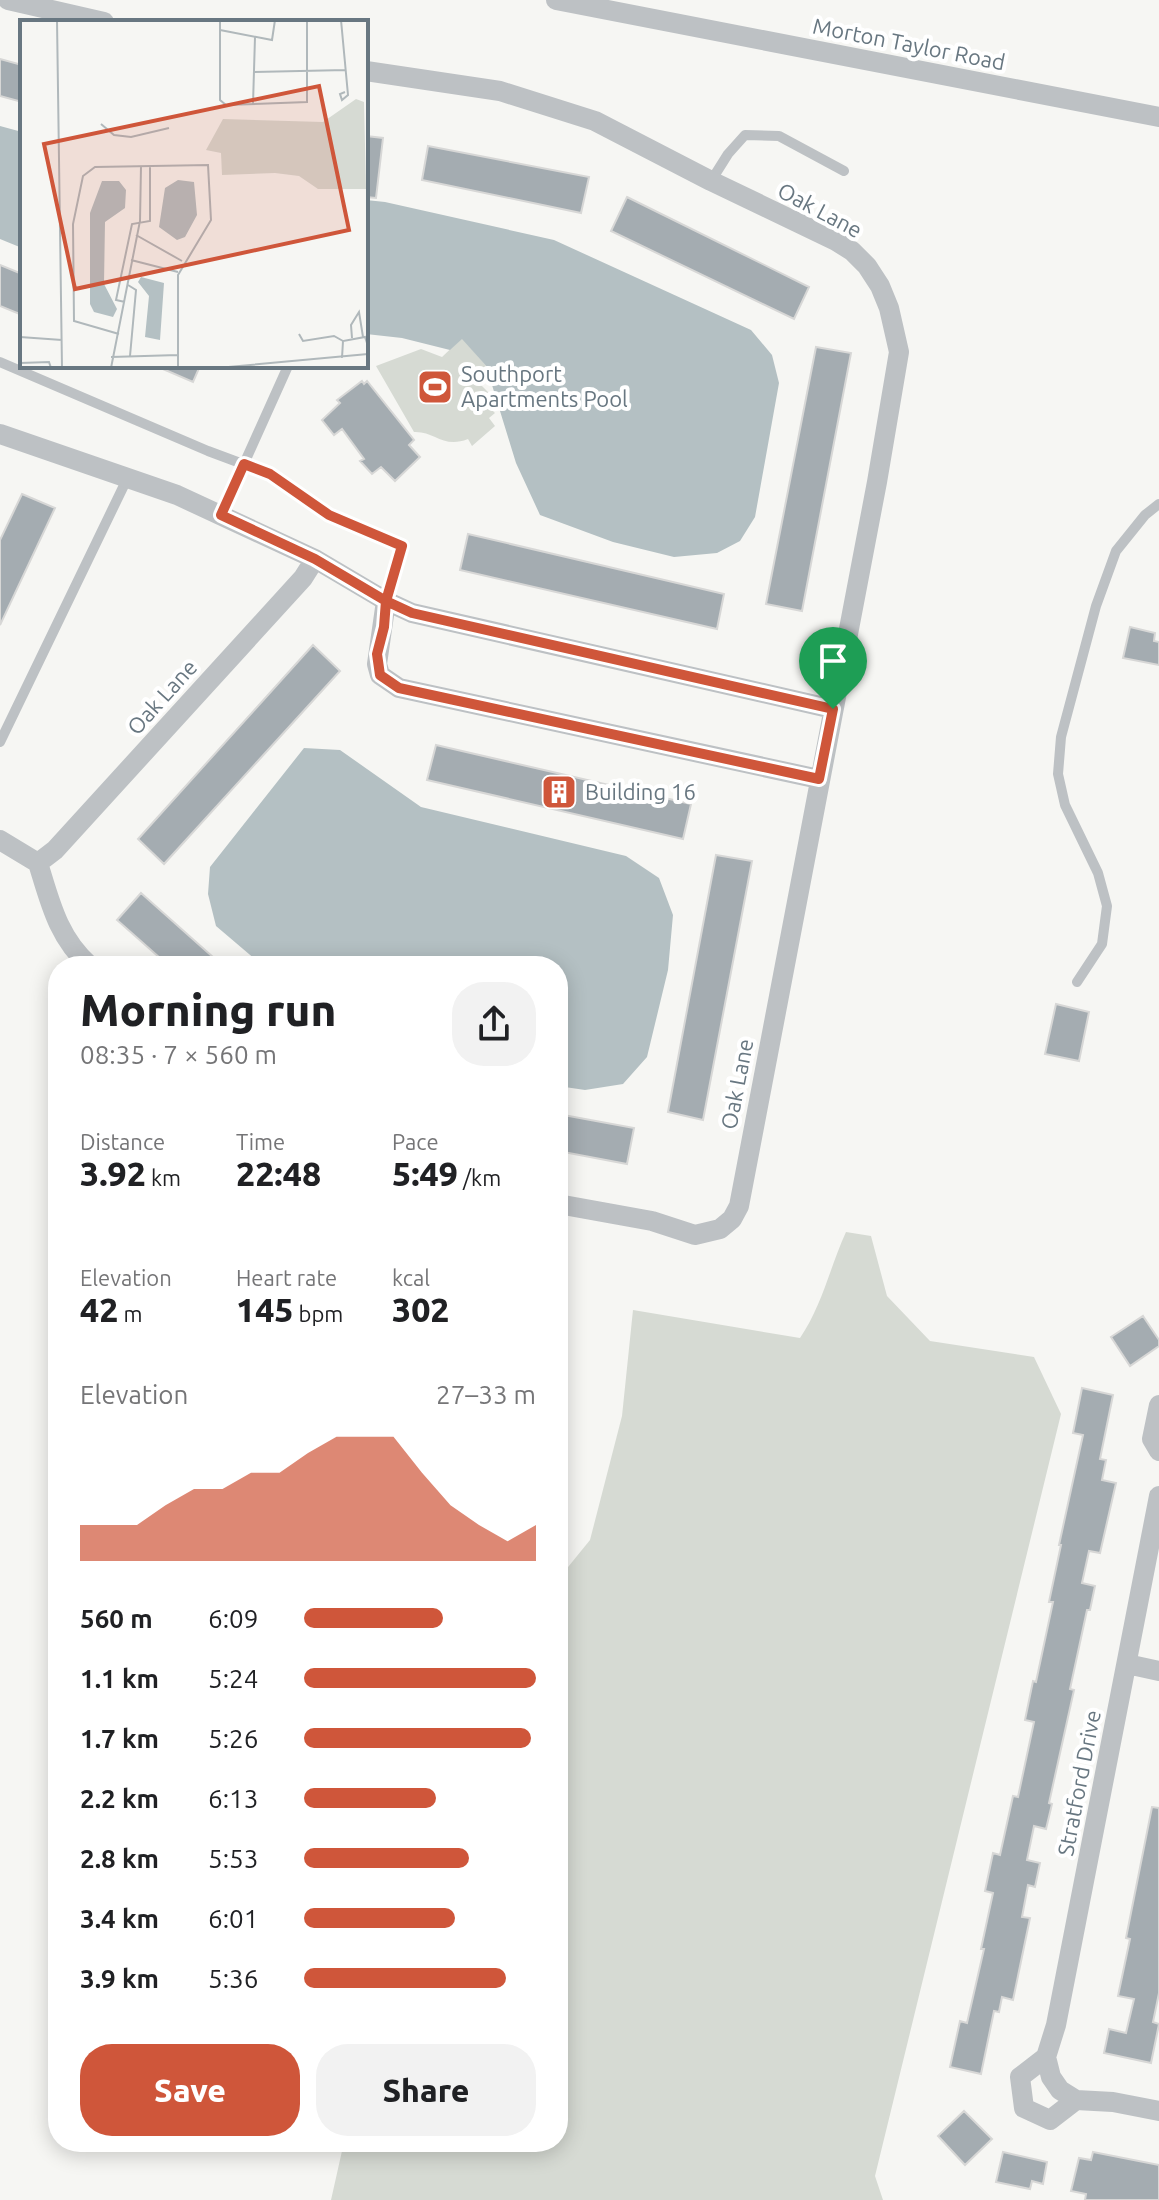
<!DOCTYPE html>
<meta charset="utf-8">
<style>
body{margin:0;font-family:Ubuntu,sans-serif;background:#f2f2f2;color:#202124;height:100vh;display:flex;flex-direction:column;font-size:30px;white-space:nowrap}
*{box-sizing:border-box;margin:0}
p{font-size:26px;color:#757577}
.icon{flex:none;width:44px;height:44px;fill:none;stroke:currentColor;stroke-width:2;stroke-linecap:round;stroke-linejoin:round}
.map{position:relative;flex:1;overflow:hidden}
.drawer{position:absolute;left:48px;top:956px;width:520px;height:1196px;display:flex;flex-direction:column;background:#fff;border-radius:32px;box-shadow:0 4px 20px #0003}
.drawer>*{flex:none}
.pin{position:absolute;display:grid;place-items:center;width:68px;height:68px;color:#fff;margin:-82px -34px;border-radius:50% 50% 50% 0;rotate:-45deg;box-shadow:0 0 8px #0007}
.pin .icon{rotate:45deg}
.round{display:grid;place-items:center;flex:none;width:84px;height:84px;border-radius:32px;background:#f2f2f2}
.headline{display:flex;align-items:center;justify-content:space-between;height:136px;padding:0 32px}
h1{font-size:44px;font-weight:800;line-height:60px}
.figures{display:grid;grid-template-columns:repeat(3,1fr);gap:12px;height:136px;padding:8px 32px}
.figures div{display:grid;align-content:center}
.figures b{font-size:34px;font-weight:800}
.figures small{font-size:22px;font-weight:400}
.figures p{font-size:22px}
.chart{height:224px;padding:16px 32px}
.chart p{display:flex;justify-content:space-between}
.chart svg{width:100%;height:144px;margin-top:8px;fill:#cf563a;opacity:.7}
.cta{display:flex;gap:16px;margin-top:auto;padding:16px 32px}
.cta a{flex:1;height:92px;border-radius:32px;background:#cf563a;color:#fff;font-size:32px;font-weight:800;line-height:92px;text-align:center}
.cta a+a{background:#f2f2f2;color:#202124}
ul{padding:0 32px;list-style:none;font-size:26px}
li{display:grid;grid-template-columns:128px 96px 1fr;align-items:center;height:60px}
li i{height:20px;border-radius:10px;background:#cf563a}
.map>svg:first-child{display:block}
.green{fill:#d6dad3}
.water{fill:#b4c0c3}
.building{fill:#a4acb1;stroke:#d7d7d6;stroke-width:2}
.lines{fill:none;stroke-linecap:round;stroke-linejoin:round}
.lane{stroke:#bdc1c4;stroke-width:10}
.street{stroke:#bdc1c4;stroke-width:20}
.route-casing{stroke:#fff;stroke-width:16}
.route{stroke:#cf563a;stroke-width:10}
.labels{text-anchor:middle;stroke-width:8;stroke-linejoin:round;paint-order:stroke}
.street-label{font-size:22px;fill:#687781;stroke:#fff}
.poi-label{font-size:22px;fill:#687781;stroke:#fff;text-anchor:start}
.inset-road{fill:none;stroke:#b0b8bb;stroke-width:2}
.view{fill:#cf563a;fill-opacity:0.15;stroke:#cf563a;stroke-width:4}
.inset-edge{fill:none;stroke:#687781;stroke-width:4}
</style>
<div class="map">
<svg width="1159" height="2200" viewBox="0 0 1159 2200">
<rect width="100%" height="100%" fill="#f6f6f3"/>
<path class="green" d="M462,338L488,368L476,380L490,394L484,402L495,413L489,418L495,426L472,446L468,439C443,449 435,431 414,432L376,366L421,349L442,357Z
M846,1232L871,1236L887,1296L930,1341L1034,1357L1061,1414L875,2176L883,2200H331L344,2142H558V1737C574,1705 565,1611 564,1572L590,1540L622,1416L633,1310L800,1338C822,1306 830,1267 846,1232Z"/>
<path class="water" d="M0,126L22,132V248L0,239Z
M366,200L385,202L554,240L751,330L772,355L779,383L755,517L740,541L717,553L674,557L613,542L540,515L516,463L492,385L484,374L488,368L462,339L450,350L402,338L366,334Z
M304,748L340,750L421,807L626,856L659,878L673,915L668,970L647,1057L623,1084L585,1090L558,1086V966H263L216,926L208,894L210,867Z"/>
<path class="building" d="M0,59L22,65V102L0,96Z
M366,136L383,138L376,198L366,197Z
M428,146L589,177L581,213L422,180Z
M627,197L809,287L794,319L611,231Z
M0,265L22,274V315L0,306Z
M816,347L851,353L802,611L766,604Z
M156,366H200L193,382Z
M362,381L364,384L367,381L414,440L409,445L420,457L395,481L381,467L372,474L360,461L364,459L342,429L334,435L322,420L340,403L337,400Z
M22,494L55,508L0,625V540Z
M468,534L724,594L717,629L460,570Z
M1130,627L1155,633L1154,641L1159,642V665L1123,658Z
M313,645L340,671L164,864L138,839Z
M436,745L691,804L683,839L427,780Z
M716,855L752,861L703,1120L668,1112Z
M141,893L223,966H169L117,920Z
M1056,1004L1089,1012L1079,1061L1045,1054Z
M558,1114L634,1128L627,1164L558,1151Z
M1143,1316L1159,1340V1346L1130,1366L1111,1337Z
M1082,1388L1113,1395L1100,1459L1106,1460L1102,1480L1116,1483L1100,1553L1089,1551L1082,1583L1095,1586L1090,1610H1087L1070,1689L1074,1690L1049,1803L1052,1804L1046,1829L1034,1826L1027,1860L1040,1863L1035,1887L1028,1885L1022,1917L1030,1918L1013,2000L1002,1997L999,2012L994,2011L981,2074L950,2067L960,2021L967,2023L984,1949H981L993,1893L985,1891L993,1853L1000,1855L1013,1796L1018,1797L1034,1722L1025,1720L1033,1681L1036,1682L1053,1602H1049L1061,1545H1059L1083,1435L1073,1433Z
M1152,1807L1159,1808V1993L1153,2022L1159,2024L1151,2063L1104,2053L1109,2029L1126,2033L1134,1999L1118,1996L1130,1939L1126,1938Z
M964,2111L992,2139L965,2165L938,2136Z
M1003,2152L1047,2162L1043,2184L1032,2181L1030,2189L996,2182Z
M1093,2152L1159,2165V2200H1085L1086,2194L1071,2191L1079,2158L1091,2160Z"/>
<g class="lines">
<path class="lane" d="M711,181L728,154L745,135L779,136L844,171
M0,362L208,451L270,474L329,515L402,546L386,601
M221,515L288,366
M0,742L128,477
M1077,982L1102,944L1107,906L1098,873L1065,805L1058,774L1061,737L1096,606L1116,551L1145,515L1159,504"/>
<path class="street" d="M8,0L104,22
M556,0L1159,117
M366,71L500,91L595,121L711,181L836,241L852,251L867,266L880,286L889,308L899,352L877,482L739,1206L732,1219L720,1229L695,1235L652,1221L558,1204
M0,434L177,495L315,559L386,601L412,613L833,709
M386,601L377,664L380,675L399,688L819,779
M0,840L38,863C50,902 58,938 90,966
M38,863L55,850L303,578L315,559
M1159,1405L1152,1439L1159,1451
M1159,1496L1056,2025L1046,2057L1051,2077L1060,2090L1076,2100L1113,2102L1159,2111
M1127,1664L1159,1671
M1046,2057L1020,2077L1024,2108L1050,2120L1076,2100"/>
</g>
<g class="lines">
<defs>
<path id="route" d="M833,709L412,613L386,601L315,559L221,515L244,464L270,474L329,515L402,546L386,601L384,627L377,654L380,675L399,688L819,779L833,709"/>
</defs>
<use href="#route" class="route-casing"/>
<use href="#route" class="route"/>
</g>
<defs>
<symbol id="stadium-square" viewBox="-11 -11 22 22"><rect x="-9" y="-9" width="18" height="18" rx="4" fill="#cf563a" stroke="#fff"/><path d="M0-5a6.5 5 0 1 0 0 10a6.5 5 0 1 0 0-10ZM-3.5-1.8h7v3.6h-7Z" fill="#fff"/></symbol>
<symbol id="building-square" viewBox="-11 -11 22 22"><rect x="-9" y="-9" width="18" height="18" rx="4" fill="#cf563a" stroke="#fff"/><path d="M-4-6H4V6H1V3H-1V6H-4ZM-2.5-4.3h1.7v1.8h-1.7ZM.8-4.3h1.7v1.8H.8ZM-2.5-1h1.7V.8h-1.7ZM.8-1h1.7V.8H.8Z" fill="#fff"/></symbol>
</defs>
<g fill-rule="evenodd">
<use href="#stadium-square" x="415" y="367" width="40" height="40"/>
<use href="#building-square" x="539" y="772" width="40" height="40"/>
</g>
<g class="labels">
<g class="street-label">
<text transform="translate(909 44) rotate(11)" y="8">Morton Taylor Road</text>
<text transform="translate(820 210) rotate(28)" y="8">Oak Lane</text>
<text transform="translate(162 697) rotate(-48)" y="8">Oak Lane</text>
<text transform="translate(737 1084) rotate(-79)" y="8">Oak Lane</text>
<text transform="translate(1079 1783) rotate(-79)" y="8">Stratford Drive</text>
</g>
<g class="poi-label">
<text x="461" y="382">Southport<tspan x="461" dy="25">Apartments Pool</tspan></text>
<text x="585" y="800">Building 16</text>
</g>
</g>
<g transform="translate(20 20)">
<rect width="348" height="348" fill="#f6f6f3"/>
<path d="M336,79L344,82L346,169H298L279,156L255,153L202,155L201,133L186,130L203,99L303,102Z" fill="#d6dad3"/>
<path d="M158,160L174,162L177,195L165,217L157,220L139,207L145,168ZM82,161H99L106,170L105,188L85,202L84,264L97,289L93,297L74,292L70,284V193ZM121,257L144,263L140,320L125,317L129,276L118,262Z" fill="#b4c0c3"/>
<path class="inset-road" d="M37,0L42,348M200,0V80L206,85L287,82V0M321,0L328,75L322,80L320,74L325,72M200,10L252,20L255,0M233,52L326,50M233,84L235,17M81,104L94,115L111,117L149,108M116,215L162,241M111,240L158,252M108,265L116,270L110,336M105,282L96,280L112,204L130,201V146M99,314L54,301L53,204L63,156L75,147L188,145L191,200L158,255V348M279,314L283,321L314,316L323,321M0,317L42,320M332,318L331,305L339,292L343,317M91,337L158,335M322,338L323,321L345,317L348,326M0,343L29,342L31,348M91,348L120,201L121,146M197,348L348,334"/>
<path class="view" d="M299,66L329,210L55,269L24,124Z"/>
<rect width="348" height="348" class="inset-edge"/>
</g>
</svg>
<div class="pin" style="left:833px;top:709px;background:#1e9e55"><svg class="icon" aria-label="arrive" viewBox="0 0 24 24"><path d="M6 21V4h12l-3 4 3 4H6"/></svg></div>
<section class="drawer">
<div class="headline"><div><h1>Morning run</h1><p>08:35 · 7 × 560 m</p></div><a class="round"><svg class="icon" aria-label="share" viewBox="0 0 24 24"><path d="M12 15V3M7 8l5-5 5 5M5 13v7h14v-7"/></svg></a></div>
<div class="figures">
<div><p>Distance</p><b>3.92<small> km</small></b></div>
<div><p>Time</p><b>22:48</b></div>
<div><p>Pace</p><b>5:49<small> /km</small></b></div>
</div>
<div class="figures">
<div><p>Elevation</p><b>42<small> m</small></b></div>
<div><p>Heart rate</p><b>145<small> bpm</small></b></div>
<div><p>kcal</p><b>302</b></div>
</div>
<div class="chart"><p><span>Elevation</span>27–33 m</p>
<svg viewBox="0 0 160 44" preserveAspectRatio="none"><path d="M0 44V33L10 33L20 33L30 27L40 22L50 22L60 17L70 17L80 11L90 6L100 6L110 6L120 17L130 27L140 33L150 38L160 33V44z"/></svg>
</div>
<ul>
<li><b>560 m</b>6:09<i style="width:60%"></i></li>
<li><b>1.1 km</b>5:24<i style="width:100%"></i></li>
<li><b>1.7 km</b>5:26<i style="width:98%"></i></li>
<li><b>2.2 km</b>6:13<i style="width:57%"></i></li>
<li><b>2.8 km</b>5:53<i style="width:71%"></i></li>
<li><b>3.4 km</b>6:01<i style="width:65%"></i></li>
<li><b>3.9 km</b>5:36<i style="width:87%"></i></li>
</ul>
<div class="cta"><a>Save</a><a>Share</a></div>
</section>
</div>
